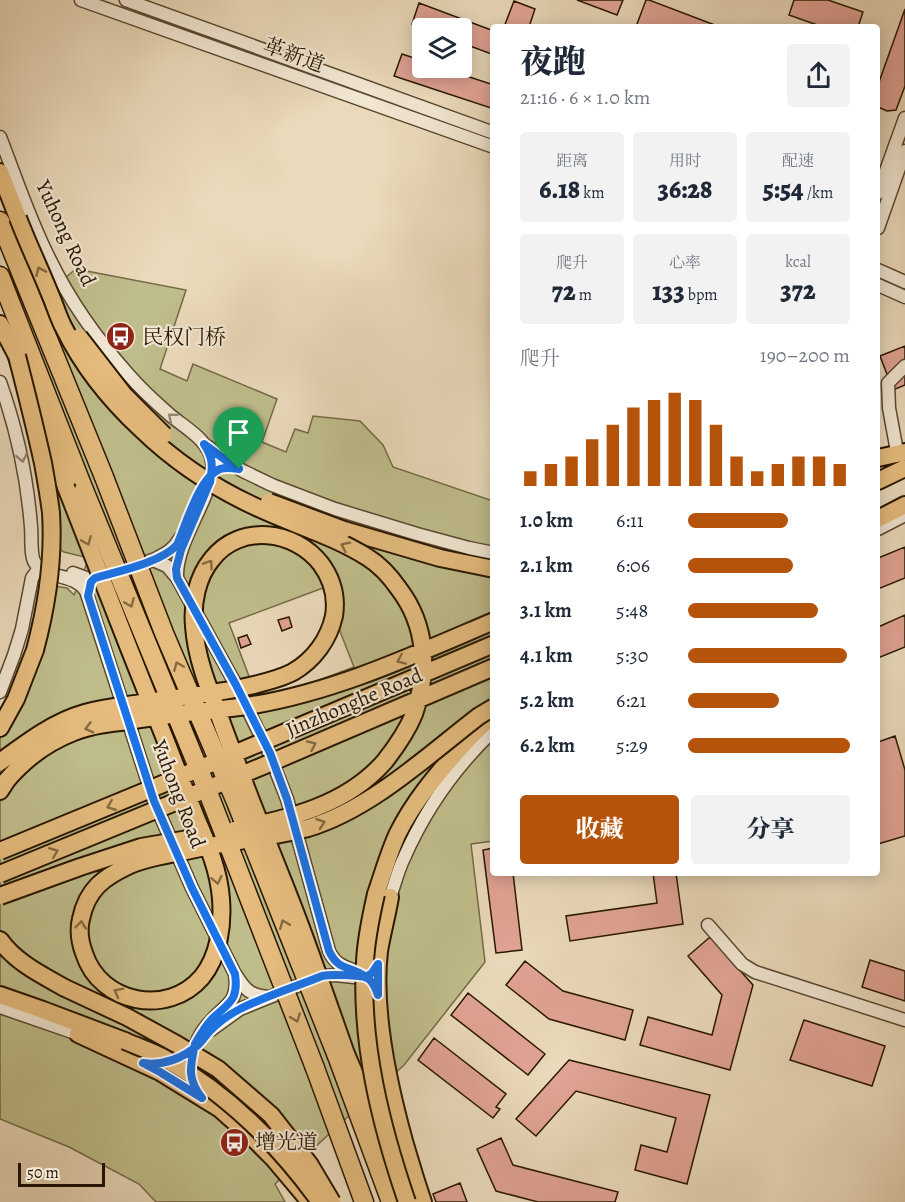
<!DOCTYPE html>
<html lang="zh">
<meta charset="utf-8">
<style>
body{margin:0;font-family:Alegreya,"Noto Serif SC",serif;background:#f2f2f3;color:#1f2937;height:100vh;display:flex;flex-direction:column;font-size:22px;white-space:nowrap}
*{box-sizing:border-box;margin:0}
p{font-size:20px;color:#747a83}
.icon{flex:none;width:33px;height:33px;fill:none;stroke:currentColor;stroke-width:2;stroke-linecap:round;stroke-linejoin:round}
.map{position:relative;flex:1;overflow:hidden}
.details{position:absolute;left:490px;top:24px;width:390px;height:852px;display:flex;flex-direction:column;background:#fff;border-radius:6px;box-shadow:0 3px 15px #0003}
.details>*{flex:none}
.buttons{position:absolute;left:412px;top:18px;display:grid;gap:12px}
.buttons a{display:grid;place-items:center;width:60px;height:60px;border-radius:6px;background:#fff;box-shadow:0 3px 15px #0003;font-size:30px}
.scale{position:absolute;left:18px;bottom:15px;width:87px;box-sizing:border-box;padding-left:6px;border:3px solid #291702;border-top:0;font-size:16px;line-height:21px;white-space:nowrap;color:#291702;-webkit-text-stroke:4px #f1e6d2;paint-order:stroke}
.pin{position:absolute;display:grid;place-items:center;width:51px;height:51px;color:#fff;margin:-62px -26px;border-radius:50% 50% 50% 0;rotate:-45deg;box-shadow:0 0 6px #0007}
.pin .icon{rotate:45deg}
.round{display:grid;place-items:center;flex:none;width:63px;height:63px;border-radius:6px;background:#f2f2f3}
.head{display:flex;align-items:center;justify-content:space-between;height:102px;padding:0 30px}
h1{font-size:33px;font-weight:800;line-height:45px}
.stats{display:grid;grid-template-columns:repeat(3,1fr);gap:9px;height:102px;padding:6px 30px}
.stats div{display:grid;align-content:center;border-radius:6px;background:#f2f2f3;text-align:center}
.stats b{font-size:26px;font-weight:800}
.stats small{font-size:16px;font-weight:400}
.stats p{font-size:16px}
.chart{height:168px;padding:12px 30px}
.chart p{display:flex;justify-content:space-between}
.chart svg{width:100%;height:108px;margin-top:6px;stroke:#b45309;stroke-width:6}
.cta{display:flex;gap:12px;margin-top:auto;padding:12px 30px}
.cta a{flex:1;height:69px;border-radius:6px;background:#b45309;color:#fff;font-size:24px;font-weight:800;line-height:69px;text-align:center}
.cta a+a{background:#f2f2f3;color:#1f2937}
ul{padding:0 30px;list-style:none;font-size:20px}
li{display:grid;grid-template-columns:96px 72px 1fr;align-items:center;height:45px}
li i{height:15px;border-radius:8px;background:#b45309}
.map>svg:first-child{display:block}
.green{fill:#bfbd8b;stroke:#746a46;stroke-width:1.5;fill-rule:evenodd}
.building{fill:#e1a394;stroke:#291702;stroke-width:1.5}
.lines{fill:none;stroke-linecap:round;stroke-linejoin:round}
.minor-casing{stroke:#594830;stroke-width:15}
.major-casing{stroke:#291702;stroke-width:20}
.highway-casing{stroke:#291702;stroke-width:21}
.minor{stroke:#f1e6d2;stroke-width:12}
.major{stroke:#e5bc7d;stroke-width:16}
.highway{stroke:#e5bc7d;stroke-width:18}
.major-bridge-casing{stroke:#291702;stroke-width:20;stroke-linecap:butt}
.highway-bridge-casing{stroke:#291702;stroke-width:21;stroke-linecap:butt}
.major-bridge{stroke:#e5bc7d;stroke-width:16}
.highway-bridge{stroke:#e5bc7d;stroke-width:18}
.oneway{stroke:#876a40}
.oneway2{stroke:#978974}
.route-casing{stroke:#fff;stroke-width:12}
.route{stroke:#1a73e8;stroke-width:8}
.labels{text-anchor:middle;stroke-width:4.5;stroke-linejoin:round;paint-order:stroke}
.street-label{font-size:21px;fill:#291702;stroke:#f1e6d2}
.poi-label{font-size:21px;fill:#291702;stroke:#f1e6d2;text-anchor:start}
</style>
<div class="map">
<svg width="905" height="1202" viewBox="0 0 905 1202">
<rect width="100%" height="100%" fill="#ead9ba"/>
<filter id="stains"><feTurbulence type="fractalNoise" baseFrequency=".00333" numOctaves="4"/><feColorMatrix values="0 0 0 0 .2 0 0 0 0 .09 0 0 0 0 .02 0 0 0 .5 -.17"/></filter>
<radialGradient id="worn" r=".72"><stop offset=".6" stop-color="#630" stop-opacity="0"/><stop offset="1" stop-color="#630" stop-opacity=".3"/></radialGradient>
<path class="green" d="M76,269L186,290L160,369L187,381L193,364L277,399L262,442L286,452L295,429L308,433L313,416L360,421L383,445L393,467L493,501V841L471,844L485,962L404,1065L275,1184L285,1202H156L139,1184L69,1147L0,1119V712L20,671L54,586L67,588L74,595L89,558L64,552L48,541L45,491L19,391L0,336V330ZM323,588L354,667L259,703L229,623Z"/>
<path class="building" d="M577,0H623L617,15Z
M646,0H649L720,27H644L637,24Z
M794,0H828L863,12L858,27H823L789,15Z
M514,1L535,9L529,27H504Z
M419,3L494,31V55L462,43V28H424L412,24Z
M905,9V86L896,110L887,111L878,107V85Z
M402,54L423,61V68H442L494,85V109L394,76Z
M905,346V385L893,390L880,356Z
M905,547V578L878,589V558Z
M905,615V647L878,658V627Z
M289,617L292,627L282,631L278,620Z
M247,635L251,644L241,648L238,638Z
M895,736L905,770V836L878,844V742Z
M494,848V873H513L522,950L496,953L483,850Z
M653,873H676L683,924L570,941L566,916L657,903Z
M710,937L753,985L730,1070L640,1045L648,1017L712,1035L722,995L688,956Z
M870,960L905,971V1001L862,987Z
M525,961L563,991L633,1010L625,1040L549,1019L506,985Z
M468,993L545,1054L528,1075L451,1015Z
M804,1020L885,1046L872,1086L790,1060Z
M434,1038L506,1094L496,1107L500,1109L493,1118L418,1060Z
M569,1060L710,1095L687,1184L635,1170L641,1145L667,1152L676,1118L576,1091L536,1136L516,1119Z
M501,1138L513,1165L618,1192L615,1202H538L496,1191L477,1149Z
M460,1183L467,1202H436L433,1194Z"/>
<g class="lines">
<defs>
<path id="minor" d="M81,0L494,147
M126,0L494,133
M0,137C16,178 30,221 50,260C70,301 97,339 127,373C140,388 155,402 170,415C184,427 209,440 212,461C214,473 209,485 205,496C195,521 176,551 177,578
M878,193L905,118
M878,228L905,151
M878,270L905,282
M878,285L905,297
M0,382C17,430 27,475 31,527C32,536 30,556 35,563C46,580 73,572 86,591L154,801L192,888L235,974C239,1004 226,1003 210,1022C199,1033 194,1046 191,1061
M207,446L228,462L243,471L272,485L335,509L417,534L469,548L494,553
M896,446L889,408L888,383L905,366
M878,529L905,515
M153,560C165,554 174,550 180,538
M73,573L89,579L153,560L167,566L177,578L236,685L269,753L287,799L329,951C338,971 354,966 368,979
M0,692L14,655L22,629L32,578L39,568L44,566
M390,897C395,884 398,870 404,858C425,810 456,766 494,730
M708,925L742,964L755,972L905,1020
M236,975C245,990 251,996 269,997
M0,1007L78,1034
M211,1030L240,1009L322,976L335,975L354,977"/>
<path id="major" d="M0,172L18,218
M0,324L17,356L22,369
M34,398L66,487
M878,458L905,452
M878,481L905,468
M878,519L905,505
M344,530L440,558L494,569
M0,728L16,699L35,650
M0,791L7,780
M376,894C383,874 389,852 398,833C414,801 437,774 461,747C471,736 481,725 494,715
M390,897C387,915 382,933 379,951C372,1011 388,1083 404,1141C410,1161 416,1182 423,1202
M0,940C15,962 42,975 65,988
M0,995L43,1010L125,1041
M78,1034L160,1072L220,1109L255,1140L274,1159L310,1202
M346,1054L382,1138"/>
<path id="highway" d="M0,221L104,477
M0,276L84,490
M337,1056L391,1202
M315,1068L364,1202"/>
</defs>
<use href="#minor" class="minor-casing"/>
<use href="#major" class="major-casing"/>
<use href="#highway" class="highway-casing"/>
<use href="#minor" class="minor"/>
<use href="#major" class="major"/>
<use href="#highway" class="highway"/>
<defs>
<path id="major-bridge" d="M18,218C28,244 40,269 50,294C55,305 58,317 64,328C83,367 110,400 141,429C174,461 213,487 254,506C291,524 332,535 367,557C380,565 390,576 399,589C427,626 429,671 414,714C407,731 396,747 385,761C346,806 289,818 234,830
M79,337L124,395L164,435
M17,356C26,391 35,427 43,463C46,480 49,496 51,513C54,560 47,605 35,650
M66,487C100,574 134,662 169,749C178,773 188,797 197,820C208,845 219,871 221,899C223,925 219,956 202,977C168,1017 100,1004 84,953C80,942 78,931 81,919C87,889 104,877 130,865C146,858 164,855 181,852C204,847 227,843 250,839C270,836 289,833 308,828C371,809 427,756 479,716L494,707
M269,502L344,530
M0,762C26,743 53,722 85,713C99,709 113,707 128,705C165,699 204,695 241,688C258,684 278,680 293,672C314,660 329,639 334,616C337,597 332,579 321,564C295,530 240,523 212,559C197,577 192,603 194,626C196,657 208,687 219,715C227,738 236,760 244,782C262,830 282,877 300,925C316,968 331,1011 346,1054
M7,780C25,759 48,742 74,732C92,725 110,723 129,721C170,714 212,711 253,705C337,691 416,654 494,621
M0,851L170,781L494,644
M0,874L270,763L494,667
M376,894C371,916 366,939 365,962C360,1043 381,1126 407,1202
M0,896L80,867L141,847L194,838
M65,988L127,1017L178,1045L218,1069L271,1115L310,1165L332,1202
M125,1041C138,1047 152,1051 164,1058C226,1093 279,1145 320,1202"/>
<path id="highway-bridge" d="M104,477L164,633L236,802L337,1056
M84,490L204,782L315,1068"/>
</defs>
<use href="#major-bridge" class="major-bridge-casing"/>
<use href="#highway-bridge" class="highway-bridge-casing"/>
<use href="#major-bridge" class="major-bridge"/>
<use href="#highway-bridge" class="highway-bridge"/>
</g>
<defs><path id="oneway-chevron" d="M-2-3.5L2.5 0L-2 3.5" fill="none" stroke-width="1.6" stroke-linecap="round" stroke-linejoin="round" transform="scale(1.5)"/></defs>
<g class="oneway">
<use href="#oneway-chevron" transform="translate(40 271) rotate(-114)"/>
<use href="#oneway-chevron" transform="translate(87 541) rotate(68)"/>
<use href="#oneway-chevron" transform="translate(345 546) rotate(-154)"/>
<use href="#oneway-chevron" transform="translate(209 564) rotate(-56)"/>
<use href="#oneway-chevron" transform="translate(130 603) rotate(68)"/>
<use href="#oneway-chevron" transform="translate(401 660) rotate(157)"/>
<use href="#oneway-chevron" transform="translate(178 666) rotate(-113)"/>
<use href="#oneway-chevron" transform="translate(89 728) rotate(165)"/>
<use href="#oneway-chevron" transform="translate(312 745) rotate(-24)"/>
<use href="#oneway-chevron" transform="translate(111 806) rotate(158)"/>
<use href="#oneway-chevron" transform="translate(321 823) rotate(-19)"/>
<use href="#oneway-chevron" transform="translate(54 852) rotate(-22)"/>
<use href="#oneway-chevron" transform="translate(217 880) rotate(78)"/>
<use href="#oneway-chevron" transform="translate(284 924) rotate(-112)"/>
<use href="#oneway-chevron" transform="translate(81 925) rotate(-84)"/>
<use href="#oneway-chevron" transform="translate(118 992) rotate(-151)"/>
<use href="#oneway-chevron" transform="translate(296 1018) rotate(69)"/>
</g>
<g class="oneway2">
<use href="#oneway-chevron" transform="translate(172 417) rotate(-140)"/>
<use href="#oneway-chevron" transform="translate(22 458) rotate(79)"/>
</g>
<g class="lines">
<defs>
<path id="route" d="M239,469C232,468 226,467 220,469C199,477 186,525 177,545C160,563 119,571 95,578L91,582L88,596L154,801L192,888L235,974C239,1000 229,1003 212,1019C205,1026 200,1035 195,1044C190,1067 187,1079 202,1098L160,1072L143,1063C163,1066 184,1058 199,1044C203,1040 206,1035 211,1030C219,1022 230,1014 240,1009C266,996 295,987 322,976C330,974 361,975 367,978C373,981 376,989 378,995V964L372,973L366,977C350,965 339,972 329,951L287,799L270,753L236,685L177,578L176,569L181,550L210,482C213,465 213,458 204,444L228,462L239,469"/>
</defs>
<use href="#route" class="route-casing"/>
<use href="#route" class="route"/>
</g>
<defs>
<symbol id="bus-disc" viewBox="-11 -11 22 22"><circle r="9.5" fill="#8f2418" stroke="#f1e6d2"/><path d="M-5-6H5V4H4V6H2V4H-2V6H-4V4H-5ZM-3.5-4V0h7V-4ZM-3.5 1.2v1.5H-2V1.2ZM2 1.2v1.5H3.5V1.2Z" fill="#fff"/></symbol>
</defs>
<g fill-rule="evenodd">
<use href="#bus-disc" x="104" y="320" width="33" height="33"/>
<use href="#bus-disc" x="218" y="1126" width="33" height="33"/>
</g>
<g class="labels">
<g class="street-label">
<text transform="translate(294 55) rotate(20)" y="7">革新道</text>
<text transform="translate(66 233) rotate(65)" y="7">Yuhong Road</text>
<text transform="translate(354 702) rotate(-23)" y="7">Jinzhonghe Road</text>
<text transform="translate(179 794) rotate(69)" y="7">Yuhong Road</text>
</g>
<g class="poi-label">
<text x="142" y="344">民权门桥</text>
<text x="255" y="1149">增光道</text>
</g>
</g>
<rect width="100%" height="100%" filter="url(#stains)"/>
<rect width="100%" height="100%" fill="url(#worn)"/>
</svg>
<div class="buttons">
<a><svg class="icon" aria-label="layers" viewBox="0 0 24 24"><path d="M12 4l9 5-9 5-9-5zM3 14l9 5 9-5"/></svg></a>
</div>
<div class="scale">50 m</div>
<div class="pin" style="left:239px;top:469px;background:#1e9e55"><svg class="icon" aria-label="arrive" viewBox="0 0 24 24"><path d="M6 21V4h12l-3 4 3 4H6"/></svg></div>
<section class="details">
<div class="head"><div><h1>夜跑</h1><p>21:16 · 6 × 1.0 km</p></div><a class="round"><svg class="icon" aria-label="share" viewBox="0 0 24 24"><path d="M12 15V3M7 8l5-5 5 5M5 13v7h14v-7"/></svg></a></div>
<div class="stats">
<div><p>距离</p><b>6.18<small> km</small></b></div>
<div><p>用时</p><b>36:28</b></div>
<div><p>配速</p><b>5:54<small> /km</small></b></div>
</div>
<div class="stats">
<div><p>爬升</p><b>72<small> m</small></b></div>
<div><p>心率</p><b>133<small> bpm</small></b></div>
<div><p>kcal</p><b>372</b></div>
</div>
<div class="chart"><p><span>爬升</span>190–200 m</p>
<svg viewBox="0 0 160 44" preserveAspectRatio="none"><path d="M5 44V38M15 44V35M25 44V32M35 44V25M45 44V19M55 44V12M65 44V9M75 44V6M85 44V9M95 44V19M105 44V32M115 44V38M125 44V35M135 44V32M145 44V32M155 44V35"/></svg>
</div>
<ul>
<li><b>1.0 km</b>6:11<i style="width:62%"></i></li>
<li><b>2.1 km</b>6:06<i style="width:65%"></i></li>
<li><b>3.1 km</b>5:48<i style="width:80%"></i></li>
<li><b>4.1 km</b>5:30<i style="width:98%"></i></li>
<li><b>5.2 km</b>6:21<i style="width:56%"></i></li>
<li><b>6.2 km</b>5:29<i style="width:100%"></i></li>
</ul>
<div class="cta"><a>收藏</a><a>分享</a></div>
</section>
</div>
